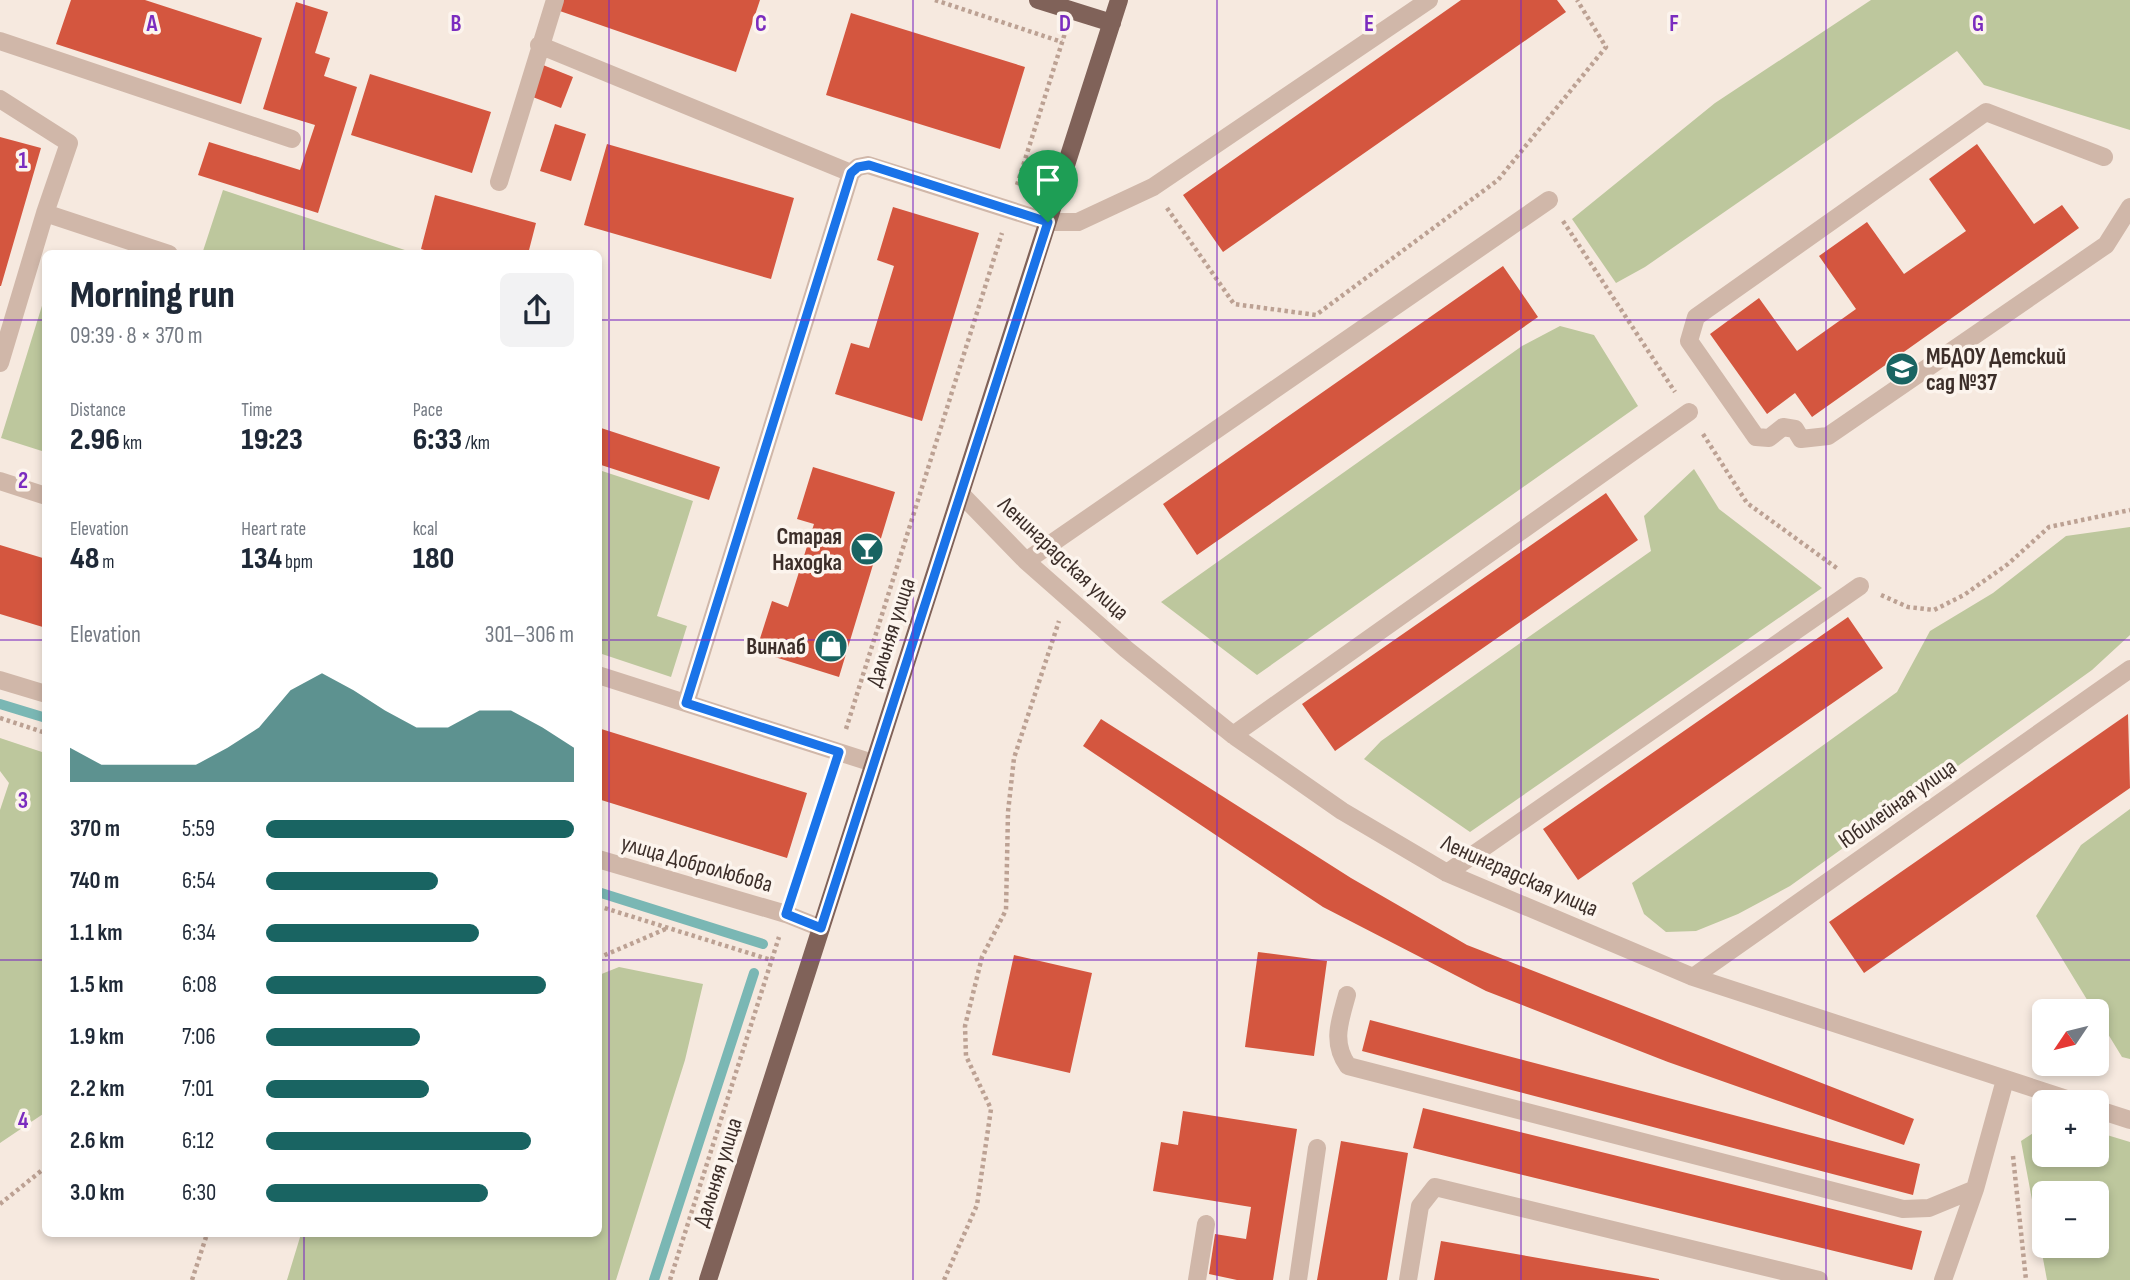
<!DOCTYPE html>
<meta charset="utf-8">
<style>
body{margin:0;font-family:"Sofia Sans Condensed",sans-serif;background:#f2f2f3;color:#1f2937;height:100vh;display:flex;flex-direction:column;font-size:26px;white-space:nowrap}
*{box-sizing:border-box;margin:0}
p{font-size:23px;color:#747a83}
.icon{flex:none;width:38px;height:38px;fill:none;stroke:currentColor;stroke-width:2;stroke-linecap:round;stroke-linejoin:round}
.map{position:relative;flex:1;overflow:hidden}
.side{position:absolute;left:42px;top:250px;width:560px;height:987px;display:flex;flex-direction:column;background:#fff;border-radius:10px;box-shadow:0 4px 10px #0003}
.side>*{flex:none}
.needle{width:46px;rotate:235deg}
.fabs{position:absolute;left:2032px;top:999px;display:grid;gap:14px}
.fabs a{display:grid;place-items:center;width:77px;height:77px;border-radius:10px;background:#fff;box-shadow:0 4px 10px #0003;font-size:35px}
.pin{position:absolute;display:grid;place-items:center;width:60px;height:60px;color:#fff;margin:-72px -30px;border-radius:50% 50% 50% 0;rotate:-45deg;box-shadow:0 0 7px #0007}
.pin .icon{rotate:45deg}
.round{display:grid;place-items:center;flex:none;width:74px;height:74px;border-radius:10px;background:#f2f2f3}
.overview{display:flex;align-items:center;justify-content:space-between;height:119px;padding:0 28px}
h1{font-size:38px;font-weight:800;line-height:52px}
.metrics{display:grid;grid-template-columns:repeat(3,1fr);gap:10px;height:119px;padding:7px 28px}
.metrics div{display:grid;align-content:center}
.metrics b{font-size:30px;font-weight:800}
.metrics small{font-size:19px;font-weight:400}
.metrics p{font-size:19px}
.chart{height:196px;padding:14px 28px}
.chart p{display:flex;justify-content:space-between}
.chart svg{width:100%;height:126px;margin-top:7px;fill:#196462;opacity:.7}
ul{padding:0 28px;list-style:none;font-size:23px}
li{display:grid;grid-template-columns:112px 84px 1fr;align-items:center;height:52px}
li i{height:18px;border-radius:9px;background:#196462}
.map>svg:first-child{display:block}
.green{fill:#bdc79d;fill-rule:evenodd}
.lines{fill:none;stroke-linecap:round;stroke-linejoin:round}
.stream{stroke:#7ab7b4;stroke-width:10}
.building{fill:#d4563f}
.path{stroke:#bca193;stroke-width:4.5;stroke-dasharray:3.5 3.5;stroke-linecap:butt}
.minor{stroke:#d0b7a9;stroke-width:18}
.major{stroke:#806259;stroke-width:18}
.route-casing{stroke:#fff;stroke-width:14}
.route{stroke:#1a73e8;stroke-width:9}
.grid{fill:none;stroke:#7b2cbf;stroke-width:2;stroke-opacity:0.55}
.labels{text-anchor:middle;stroke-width:7;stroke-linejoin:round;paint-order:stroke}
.poi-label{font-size:23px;font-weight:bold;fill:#3c2e29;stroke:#fcf4ed;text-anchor:end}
.street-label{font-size:23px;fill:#3c2e29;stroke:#fcf4ed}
.grid-label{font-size:23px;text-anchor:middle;font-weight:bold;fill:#7b2cbf;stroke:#fcf4ed;stroke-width:7;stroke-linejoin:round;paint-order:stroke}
</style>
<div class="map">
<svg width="2130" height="1280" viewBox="0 0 2130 1280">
<rect width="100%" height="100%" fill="#f6e9df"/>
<path class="green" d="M1871,0H2130V130L1984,85L1957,51L1645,267L1616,283L1572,219L1715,103Z
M223,190L417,254H202Z
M45,296L46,452H45L1,438Z
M1560,326L1594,335L1638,406L1257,675L1161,602L1522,346Z
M1694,469L1719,509L1822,588L1470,832L1364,759L1381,741L1651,551L1644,516Z
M599,470L693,501L657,616L687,626L671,677L599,653Z
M2130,527V635L2092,670L1790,886L1738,914L1696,931L1666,932L1644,914L1632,883L1897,692L1930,631L1993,593L2066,536Z
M0,738L45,753L46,1112L0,1143V810L9,783L0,771Z
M2130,809V1059L2122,1057L2036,916L2081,845Z
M619,967L703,984L685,1060L616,1280H287L301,1234H598L599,975Z
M2044,1126V1155H2096L2097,1132L2130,1142V1280H2047L2021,1141ZM2044,1194H2096V1246H2044Z"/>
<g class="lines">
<path class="stream" d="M0,704L46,718
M598,892L763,944
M654,1280L754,973"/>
</g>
<path class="building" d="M71,0H145L262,38L241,104L56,44Z
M557,0H760L736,72L554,9Z
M1461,0H1557L1566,12L1223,252L1183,195Z
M296,2L328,12L315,53L330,58L324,76L357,87L318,213L198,175L209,142L300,170L315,125L263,109Z
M851,13L1025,67L1000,149L826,95Z
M538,63L573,77L561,108L525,94Z
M370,74L491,112L472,173L351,135Z
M555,124L586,134L571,181L540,171Z
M0,137L41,148L1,286H0Z
M607,144L794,198L771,279L584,225Z
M1977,144L2034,224L2062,205L2079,228L1812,417L1795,393L1767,414L1710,334L1759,298L1797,351L1856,309L1819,256L1867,222L1904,274L1966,231L1929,179Z
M435,195L536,223L528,254H438L421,249Z
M893,207L979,233L922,421L835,394L851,343L869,348L894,266L877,260Z
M1503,266L1538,317L1197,555L1163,504Z
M598,427L720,467L709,500L598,464Z
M813,467L895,492L839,677L756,651L772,601L788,607L814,524L797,519Z
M1606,493L1638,540L1335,751L1302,704Z
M0,545L46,559V628L0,614Z
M1848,617L1883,668L1578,880L1543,829Z
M2128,714L2130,788L1864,973L1829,922Z
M1101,719L1351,878L1467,945L1914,1119L1904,1145L1668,1062L1486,991L1323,907L1083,746Z
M598,728L807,793L787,858L598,799Z
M1258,952L1327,961L1314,1056L1245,1047Z
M1014,955L1092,973L1070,1073L992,1055Z
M1370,1020L1920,1164L1913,1195L1362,1051Z
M1423,1108L1922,1231L1912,1270L1413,1148Z
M1183,1111L1297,1129L1273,1280H1237L1209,1274L1215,1234L1246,1239L1251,1207L1153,1191L1161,1142L1178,1145Z
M1341,1141L1408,1153L1387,1280H1317Z
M1441,1241L1659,1279V1280H1434Z"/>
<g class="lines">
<path class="path" d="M935,0L1062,42
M1017,185L1065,33
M1167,208L1234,304L1316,315L1498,180L1606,47L1577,0
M1563,221L1675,392
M1703,434L1747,503L1838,569
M1881,595L1908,607L1934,610L1964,595L2008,564L2049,527L2130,510
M0,718L46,733
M846,729L1002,233
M793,892L832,774
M598,906L771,960
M598,958L668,928
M2013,1156L2026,1280
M0,1204L46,1167
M192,1280L207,1234
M670,1280L779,937
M944,1280L977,1205L991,1109L966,1056L965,1026L982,957L1006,910L1008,812L1014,758L1059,621"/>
<path class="minor" d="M0,41L292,139
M539,45L851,173
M0,99L69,143L45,213L0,363
M2104,157L1986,112L1696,317L1689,341L1756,437L1769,438L1783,427L1795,429L1801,439L1828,436L2106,245L2130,207
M499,182L555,0
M45,213L169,254
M0,481L46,496
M961,494L1026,561L1126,649L1233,735L1342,811L1447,873L1693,977L2076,1102
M1026,561L1549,200
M598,675L873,763
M0,680L46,694
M686,703L851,173L858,167L868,165L1048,222H1078L1153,187L1429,0
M1233,735L1689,412
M598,859L786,914L821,928
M1447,873L1860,586
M1693,977L2130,669
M1347,995C1340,1021 1331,1042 1348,1066L1903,1209L1929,1208L1975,1189
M2096,1109L2130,1120
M1197,1280L1206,1224
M1298,1280L1317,1148
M1408,1280L1420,1206L1435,1187L1819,1280
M1943,1280L1975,1189L2005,1080"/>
<path class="major" d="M1038,0L1112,23
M708,1280L1119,0"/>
</g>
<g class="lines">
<defs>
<path id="route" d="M869,165L1048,222L821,928L786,914L839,752L686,703L851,173L858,167Z"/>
</defs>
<use href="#route" class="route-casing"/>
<use href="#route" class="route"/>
</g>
<path class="grid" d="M304,0V254M609,0V1280M913,0V1280M1217,0V1280M1521,0V1280M1826,0V1280M0,320H46M598,320H2130M0,640H46M598,640H2130M0,960H46M598,960H2130M304,1234V1280"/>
<defs>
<symbol id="school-disc" viewBox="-11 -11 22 22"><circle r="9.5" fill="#196462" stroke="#fcf4ed"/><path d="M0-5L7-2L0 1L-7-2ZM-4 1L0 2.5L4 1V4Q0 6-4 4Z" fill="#fff"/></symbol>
<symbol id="bar-disc" viewBox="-11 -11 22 22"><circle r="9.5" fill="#196462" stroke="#fcf4ed"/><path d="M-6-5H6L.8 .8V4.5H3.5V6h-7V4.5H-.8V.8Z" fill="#fff"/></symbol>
<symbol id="shop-disc" viewBox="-11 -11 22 22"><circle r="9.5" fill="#196462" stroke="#fcf4ed"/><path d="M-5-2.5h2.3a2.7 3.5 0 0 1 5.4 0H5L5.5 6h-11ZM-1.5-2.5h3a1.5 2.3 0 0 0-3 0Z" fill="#fff"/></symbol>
</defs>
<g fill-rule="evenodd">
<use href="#school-disc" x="1883" y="350" width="38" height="38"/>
<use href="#bar-disc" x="848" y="530" width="38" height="38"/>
<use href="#shop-disc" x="812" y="627" width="38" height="38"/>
</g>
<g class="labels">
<g class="poi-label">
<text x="1926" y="364" text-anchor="start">МБДОУ Детский<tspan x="1926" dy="26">сад №37</tspan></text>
<text x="842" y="544">Старая<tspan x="842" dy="26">Находка</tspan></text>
<text x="806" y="654">Винлаб</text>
</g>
<g class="street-label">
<text transform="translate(1064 558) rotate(43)" y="8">Ленинградская улица</text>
<text transform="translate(890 632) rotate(-72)" y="8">Дальняя улица</text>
<text transform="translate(1897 803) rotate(-35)" y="8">Юбилейная улица</text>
<text transform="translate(697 863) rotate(16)" y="8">улица Добролюбова</text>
<text transform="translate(1520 875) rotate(24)" y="8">Ленинградская улица</text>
<text transform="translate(717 1172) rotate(-72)" y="8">Дальняя улица</text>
</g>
</g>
<g class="grid-label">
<text x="152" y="31">A</text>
<text x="456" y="31">B</text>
<text x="761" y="31">C</text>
<text x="1065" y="31">D</text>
<text x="1369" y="31">E</text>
<text x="1674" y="31">F</text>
<text x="1978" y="31">G</text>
<text x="23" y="168">1</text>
<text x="23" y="488">2</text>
<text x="23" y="808">3</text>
<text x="23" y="1128">4</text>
</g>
</svg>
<div class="fabs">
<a><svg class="needle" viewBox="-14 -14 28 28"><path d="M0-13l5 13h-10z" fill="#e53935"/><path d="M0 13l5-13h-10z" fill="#747a83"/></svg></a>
<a>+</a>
<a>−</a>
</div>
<div class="pin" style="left:1048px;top:222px;background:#1e9e55"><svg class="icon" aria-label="arrive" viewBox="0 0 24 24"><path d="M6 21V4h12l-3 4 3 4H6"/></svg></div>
<section class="side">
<div class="overview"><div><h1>Morning run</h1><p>09:39 · 8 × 370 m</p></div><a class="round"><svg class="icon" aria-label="share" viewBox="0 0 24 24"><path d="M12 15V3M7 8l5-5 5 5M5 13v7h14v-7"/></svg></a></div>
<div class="metrics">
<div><p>Distance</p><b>2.96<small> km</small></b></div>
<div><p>Time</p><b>19:23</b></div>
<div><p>Pace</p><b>6:33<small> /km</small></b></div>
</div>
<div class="metrics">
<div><p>Elevation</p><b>48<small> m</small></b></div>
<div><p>Heart rate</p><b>134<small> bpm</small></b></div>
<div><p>kcal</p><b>180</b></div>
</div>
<div class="chart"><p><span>Elevation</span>301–306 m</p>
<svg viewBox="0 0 160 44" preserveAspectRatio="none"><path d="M0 44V32L10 38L20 38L30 38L40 38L50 32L60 25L70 12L80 6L90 12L100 19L110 25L120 25L130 19L140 19L150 25L160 32V44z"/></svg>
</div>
<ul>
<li><b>370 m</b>5:59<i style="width:100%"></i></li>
<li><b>740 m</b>6:54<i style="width:56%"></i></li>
<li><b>1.1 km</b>6:34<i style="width:69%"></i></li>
<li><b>1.5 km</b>6:08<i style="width:91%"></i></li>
<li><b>1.9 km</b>7:06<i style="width:50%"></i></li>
<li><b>2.2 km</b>7:01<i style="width:53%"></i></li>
<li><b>2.6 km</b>6:12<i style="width:86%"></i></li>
<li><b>3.0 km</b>6:30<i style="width:72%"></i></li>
</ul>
</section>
</div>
